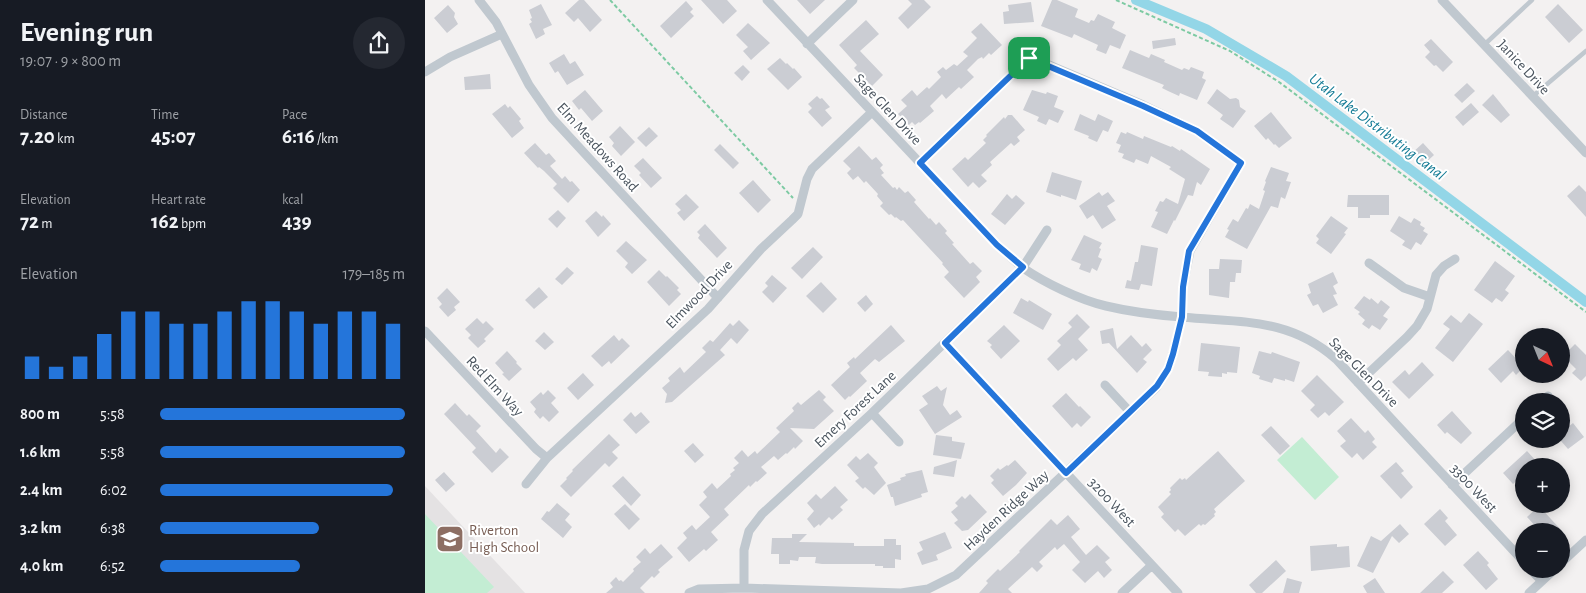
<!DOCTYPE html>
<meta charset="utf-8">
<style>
body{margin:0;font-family:"Alegreya Sans",sans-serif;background:#242831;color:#f1f3f6;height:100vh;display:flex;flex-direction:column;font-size:19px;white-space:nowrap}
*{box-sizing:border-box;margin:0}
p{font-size:16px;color:#9ea1a6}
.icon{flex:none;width:28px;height:28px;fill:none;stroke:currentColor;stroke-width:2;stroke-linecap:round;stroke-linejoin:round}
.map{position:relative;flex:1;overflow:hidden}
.sheet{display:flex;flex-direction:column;background:#171b24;width:425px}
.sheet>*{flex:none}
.needle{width:32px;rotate:137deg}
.buttons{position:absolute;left:1090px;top:328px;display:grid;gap:10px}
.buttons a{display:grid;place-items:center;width:55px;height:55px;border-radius:50%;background:#171b24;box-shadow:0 2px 12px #0003;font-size:25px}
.pin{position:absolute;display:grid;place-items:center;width:42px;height:42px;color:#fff;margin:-21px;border-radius:10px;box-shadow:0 2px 8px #0006}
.round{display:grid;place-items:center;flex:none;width:52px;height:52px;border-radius:26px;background:#242831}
.summary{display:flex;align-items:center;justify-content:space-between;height:85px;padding:0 20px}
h1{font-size:28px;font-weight:600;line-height:38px}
.stats{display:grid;grid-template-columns:repeat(3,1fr);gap:8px;height:85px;padding:5px 20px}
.stats div{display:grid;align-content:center}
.stats b{font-size:21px;font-weight:600}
.stats small{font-size:14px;font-weight:400}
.stats p{font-size:14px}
.chart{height:140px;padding:10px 20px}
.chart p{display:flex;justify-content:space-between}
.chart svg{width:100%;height:90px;margin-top:5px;stroke:#2475da;stroke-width:6}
ul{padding:0 20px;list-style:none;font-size:16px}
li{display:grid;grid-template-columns:80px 60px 1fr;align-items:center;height:38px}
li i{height:12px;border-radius:6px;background:#2475da}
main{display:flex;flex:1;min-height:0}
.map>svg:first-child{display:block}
.education{fill:#e4e2e3}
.green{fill:#c3edd3}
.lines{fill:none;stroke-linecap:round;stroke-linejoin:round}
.canal{stroke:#93d6e7;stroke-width:10}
.building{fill:#cbcdd3}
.path{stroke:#7dcaa3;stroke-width:2;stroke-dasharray:4 2.5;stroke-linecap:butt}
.service{stroke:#c0c8cf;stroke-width:4.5}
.minor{stroke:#c0c8cf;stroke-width:9}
.route-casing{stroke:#fff;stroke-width:10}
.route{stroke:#2475da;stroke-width:6}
.labels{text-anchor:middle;stroke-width:4;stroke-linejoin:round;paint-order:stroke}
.street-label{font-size:15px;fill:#4a545e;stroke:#fff}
.education-label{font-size:15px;fill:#785e54;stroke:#fff;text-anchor:start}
.water-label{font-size:16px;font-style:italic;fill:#157c96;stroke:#fff}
</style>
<main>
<section class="sheet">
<div class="summary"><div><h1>Evening run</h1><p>19:07 · 9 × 800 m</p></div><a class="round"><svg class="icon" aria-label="share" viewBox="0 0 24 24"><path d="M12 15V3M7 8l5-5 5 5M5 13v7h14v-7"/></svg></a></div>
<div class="stats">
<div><p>Distance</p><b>7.20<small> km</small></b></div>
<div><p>Time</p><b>45:07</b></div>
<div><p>Pace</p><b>6:16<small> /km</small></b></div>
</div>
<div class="stats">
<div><p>Elevation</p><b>72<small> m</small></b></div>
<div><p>Heart rate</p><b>162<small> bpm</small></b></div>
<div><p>kcal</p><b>439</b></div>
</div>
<div class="chart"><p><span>Elevation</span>179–185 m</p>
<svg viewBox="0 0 160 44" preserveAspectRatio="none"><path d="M5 44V33M15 44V38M25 44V33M35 44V22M45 44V11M55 44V11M65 44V17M75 44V17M85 44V11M95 44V6M105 44V6M115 44V11M125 44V17M135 44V11M145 44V11M155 44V17"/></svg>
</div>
<ul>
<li><b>800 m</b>5:58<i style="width:100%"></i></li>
<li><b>1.6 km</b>5:58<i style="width:100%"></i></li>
<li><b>2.4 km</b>6:02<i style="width:95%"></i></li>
<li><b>3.2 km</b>6:38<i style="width:65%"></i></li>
<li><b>4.0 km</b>6:52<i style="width:57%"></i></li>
</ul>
</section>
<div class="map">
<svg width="1161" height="593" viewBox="0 0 1161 593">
<rect width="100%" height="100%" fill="#f3f1f1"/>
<path class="education" d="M0,486L100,593H0Z"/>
<path class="green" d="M877,437L914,477L890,500L852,460Z
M0,514L69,587L62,593H0Z"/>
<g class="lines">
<path class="canal" d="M711,0L781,29L861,76L1161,302"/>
</g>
<path class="building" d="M154,0H159L177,20L165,32L153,18L149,22L140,13Z
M276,0H302L312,11L298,24Z
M372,0H400L385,14Z
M483,0H499L506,7L483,29L473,18L487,4Z
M627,0H632L653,9L650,17L664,23L666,20L669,21L673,14L690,22L687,28L701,35L695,49L685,45L681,54L671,50L673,45L649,34L647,38L616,26Z
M261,1L268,9L265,12L269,16L246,38L235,26Z
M606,2L609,22L579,24L578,12L584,11L583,5Z
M116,4L127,25L118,29L120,34L111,39L104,24L107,22L105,19L107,18L104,10Z
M1133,4L1158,30L1144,43L1120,17Z
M23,5L30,13L29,17L33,24L22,33L9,18Z
M441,20L454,34L435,51L458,75L447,86L429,68L432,65L414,45Z
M323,23L345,43L326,60L318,51L323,47L311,35Z
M556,23L577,45L566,55L564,53L558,59L557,57L553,59L542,70L549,77L536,89L534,87L521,99L517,94L505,106L509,111L495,123L494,122L490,125L487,122L484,125L473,114L482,106L476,100L487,90L492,96L502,87L504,89L516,77L512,72L518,67L521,70L529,64L532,66L543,56L538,52L552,38L546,32Z
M750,38L751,45L728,49L727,41Z
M1006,39L1028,62L1018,72L1011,65L1009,66L1000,57L1005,52L999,45Z
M705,50L724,58L726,54L740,60L739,62L757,70L759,68L764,70L766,67L779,72L777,78L781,80L772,100L755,93L754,96L743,91L737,88L739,85L697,68Z
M139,54L145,64L150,61L159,75L142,85L133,71L130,73L124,63Z
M355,58L361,64L362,63L368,69L369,68L377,77L363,90L342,69Z
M318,65L325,72L317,81L309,73Z
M65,74L66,89L40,90L39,77Z
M1042,83L1050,91L1037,103L1029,95Z
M792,89L805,99L811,98L814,100L815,107L821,111L808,128L795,119L798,115L782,103Z
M160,90L178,111L167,121L156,108L154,110L147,101Z
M607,90L621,94L622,92L633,96L629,107L639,111L633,123L624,119L621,125L612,121L614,117L598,110Z
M1068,94L1085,115L1076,123L1057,105Z
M392,96L395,99L397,98L405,107L400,110L407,118L397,127L383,112L387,108L383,104Z
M1046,103L1054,112L1038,126L1030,117Z
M80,104L83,108L85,106L96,119L94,121L99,128L87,138L67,114Z
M846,112L867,138L854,148L850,144L849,145L843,138L841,140L829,126Z
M655,114L670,121L673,114L688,121L683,132L678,130L672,142L663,138L664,136L649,130Z
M583,115H587L600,130L592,137L595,141L589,146L586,143L565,162L567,165L556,175L562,181L554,188L548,182L543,187L527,169L540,157L543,160L561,143L558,140L562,136L561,135L579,117L580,119Z
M195,126L210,142L196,156L187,146L189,143L184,137Z
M224,127L233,136L221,147L212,138Z
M696,132L701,134L702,132L718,139L719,136L746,147L747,146L755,151L756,149L785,169L776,185L772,182L768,196L763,195L750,221L749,220L742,234L726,227L733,212L730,211L735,201L738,202L741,198L753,204L760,179L744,169L746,167L726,156L723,164L711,159L709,163L697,158L699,154L693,152L696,145L691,143Z
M110,143L121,155L124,153L131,161L125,166L137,179L140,176L145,182L147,181L155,190L143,203L128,188L132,184L119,171L114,167L113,168L99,153Z
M998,143L1009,155L997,166L986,154Z
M295,144L314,163L308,169L289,150Z
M434,146L447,160L451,157L458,165L455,168L459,173L456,175L468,188L470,187L472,190L474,187L480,193L483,191L491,200L489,202L504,219L505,218L511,225L514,222L522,231L520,233L529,243L527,244L545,264L548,262L557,271L551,277L555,282L539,298L519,277L524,272L517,264L518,263L478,220L476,221L471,217L470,218L466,214L464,215L455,206L458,203L452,196L453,194L441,181L439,183L433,176L428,180L422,173L426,169L418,161Z
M218,158L237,178L226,188L214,175L216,173L209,166Z
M846,167L864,173L861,181L866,182L860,199L856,197L853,208L846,206L822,249L800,237L804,230L802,229L808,219L813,222L821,208L823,209L825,204L834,209L840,191L838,190L841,182L840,181Z
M627,172L657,181L651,200L636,195V197L621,192Z
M328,180L346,200L333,213L314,193Z
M1154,185L1161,192V217L1142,196Z
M674,192L677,196L683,192L690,201L682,206L691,220L677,229L668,215L662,219L654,206Z
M261,194L274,207L259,221L252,213L256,210L250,204Z
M582,194L587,199L591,195L600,203L580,225L566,214Z
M923,195H964V215H945V218H933V207H922Z
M133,210L141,218L132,228L123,219Z
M171,211L177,217L178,215L186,224L173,237L160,221Z
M906,216L923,228L919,233L921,234L906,254L891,243L894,239L891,236Z
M974,216L986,223L989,218L996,222L995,225L1000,228L998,231L1003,234L996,245L991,242L986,250L977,245L980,241L965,231Z
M280,224L302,248L292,258L273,238L275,235L272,232Z
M659,235L677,243L674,248L676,249L673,257L677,259L672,271L667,268L665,273L654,269L656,264L646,260Z
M201,241L222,260L207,274L200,267L203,263L191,251Z
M716,245L733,248L727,286L716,284L714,290L700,288L702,280L706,281L710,262H713Z
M388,247L398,257L377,279L366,268Z
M795,259L817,260L816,273H811L810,282H805L804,298L784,295V269H794Z
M1070,261L1090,276L1080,290L1084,293L1077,302L1071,298L1067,303L1049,290Z
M142,267L149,273L137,285L130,279Z
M234,270L241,277L242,276L254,288L252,290L256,294L244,306L222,282Z
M908,272L913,283L908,286L912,294L908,295L913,305L898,313L893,304L888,306L882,295L886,293L883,284Z
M347,275L362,288L348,303L337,292L343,286L340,283Z
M396,282L412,299L398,313L381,296Z
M114,287L123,297L109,309L100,300Z
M22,288L35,302L29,307L31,310L23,317L14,307L17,304L12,298Z
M441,295L448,304L440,312L432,303Z
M939,296L945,300L946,298L953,304L956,300L965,307L958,316L963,319L955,330L947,325L944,329L937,324L940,320L933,314L935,312L929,308Z
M596,298L603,302L604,300L627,314L618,330L588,313Z
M1044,313L1058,324L1028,362L1010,348L1025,329L1018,324L1026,315L1036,323Z
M652,314L665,327L653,339L663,350L651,361L648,358L633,371L622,359L636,345L632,341L647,327L643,323Z
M52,318L58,324L61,321L69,329L59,339L61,341L53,348L43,338L46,335L40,329Z
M314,320L324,330L312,344L306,338L295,350L300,355L247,402L240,403L242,394L237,388L245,381L243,378L255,367L259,373L281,352L277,348L285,340L288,342L305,323L308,326Z
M466,325L480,341L454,362L450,359L435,373L442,381L425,397L424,396L420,400L406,385L425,367L422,363L429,357L430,359Z
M579,325L595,341L576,359L565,347L567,345L562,341Z
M688,328L692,349L706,335L717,347L721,343L727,350L718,359L722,362L712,373L684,343L677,344L675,331Z
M119,332L129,342L120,350L110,341Z
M189,335L194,341L197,338L205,346L186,364L184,361L177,367L166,356Z
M776,343L815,347L812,373L802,372V374L797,373V377L783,376L784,372L773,371Z
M1150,344L1161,355V376L1156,381L1147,373L1151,369L1138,356Z
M1083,350L1099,367L1091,375L1088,371L1076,383L1063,369Z
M82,351L92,362L91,363L97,369L84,381L77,374L79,373L70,363Z
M834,351L846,354L847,352L875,362L869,382L860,379V381L849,378L847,383L834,379L835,376L827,373Z
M997,362L1009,375L984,399L967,382L980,370L984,375Z
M158,373L169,385L153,400L142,388Z
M892,375L919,402L904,416L900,412L893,418L885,410L890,405L876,391Z
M512,386L516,391L522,387L518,405L525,415L532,410L537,417L510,434L494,410L503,404L497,396Z
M123,390L131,398L126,403L134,412L124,422L118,416L115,419L109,412L111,409L105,402L116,392L118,395Z
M394,390L401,397L398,400L409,411L389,429L365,428L378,441L370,449L369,447L362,454L361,453L353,460L349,456L336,467L342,473L332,482L331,481L325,487L324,485L299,509L304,515L286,532L293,540L281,551L279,549L264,562L252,548L262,538L258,533L267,525L271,530L285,517L274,505L282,497L278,492L287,483L292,489L306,476L305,474L310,470L308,468L314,463L309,458L317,450L323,457L330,451L332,454L355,432L351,428L369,411L367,408L373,402L376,405Z
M641,393L654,407L655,406L666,417L656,427L652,423L647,428L627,406Z
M30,403L42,416L44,414L56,426L51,431L71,453L75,448L84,457L67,473L47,452L51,448L19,414Z
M1027,411L1047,433L1036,444L1022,432L1020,434L1012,425Z
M206,412L210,417L216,412L225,422L211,434L198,420Z
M926,418L940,433L943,430L950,439L947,442L952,447L938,460L932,453L927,458L915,446L921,441L912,431Z
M1148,423L1159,437L1143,449L1136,441V433Z
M846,426L865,446L855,455L836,435Z
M184,434L195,445L187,452L193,458L184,467L180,463L146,497L135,486L142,479L141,478L148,471L147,470Z
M511,435L527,437V441L540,443L536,459L508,455Z
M268,443L279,455L270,463L259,451Z
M793,451L820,481L789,509L791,512L789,514L790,516L780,525L778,524L776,526L774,524L760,536L753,529L750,532L736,517L739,514L733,507L746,494L744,492L746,490L745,488L755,478L757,480L760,478L761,480Z
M1102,451L1112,462L1108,466H1099V474L1088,484L1078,473Z
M443,453L453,463L449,467L461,483L449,495L440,487L438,489L430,481L434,478L422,465L431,456L435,460Z
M532,460L529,477L508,474L509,467Z
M590,460L602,473L591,485L578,496L566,483L569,480L565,476L573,468L575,470L582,465L583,466Z
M971,462L979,471L976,473L988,487L976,499L955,476Z
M497,470L503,492L496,494L497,497L470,506L468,497H466L462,485L476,480L475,478L481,476L480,474Z
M19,472L30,484L21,492L10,480Z
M198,476L216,495L206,506L187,486Z
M410,486L423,500L415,507L418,510L407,520L404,517L395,526L394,524L389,528L382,519L389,511L382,503L391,494L396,499Z
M545,494L562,512L543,530L537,531L529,523L533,520L526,512L533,506L530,503L537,496L540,499Z
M132,503L145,514L140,520L147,527L138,538L116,519L122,511L124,512Z
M200,504L215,519L204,530L189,514Z
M1114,506L1137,531H1115L1102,517Z
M1015,509L1023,518L1020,521L1032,535L1020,546L999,524Z
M643,515L655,529L646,537L661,555L672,545L685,558L680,562L687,570L679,578L673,571L660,583L647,570L655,562L639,544L632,550L630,547L614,562L618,566L612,572L607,567L583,589L587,593H554L563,583L561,581L573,569L575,571L595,552L594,551L626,519L632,525Z
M975,524L984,534L974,543L967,536L948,573L932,566L946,536L956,541Z
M520,532L527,548L511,555L513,560L497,565L492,553L498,550L494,542Z
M367,534H382L374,542L429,543V546H459V539H471V545H476V560L470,559V568H458V566H450V564H397L390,563L391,557H374L373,561L365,560V564H354V554H346L347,538H367Z
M236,544L248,557L233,570L235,572L229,578L227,576L215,588L220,593H181L188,587L185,583L191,577L194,581L196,580L198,582L209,571L208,569L216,562L211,557L220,548L225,554Z
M912,544V547L924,546L925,567L886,571L885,546Z
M1053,551L1064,563L1062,565L1073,579L1061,590L1038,565Z
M851,560L861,571L837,593H831L824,585Z
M1018,571L1029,582L1017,593H995Z
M862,578L877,582L874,593H858Z
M950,578L960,593H942L938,586Z"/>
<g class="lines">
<path class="path" d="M185,0L368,198
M691,0L805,51L854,82L1161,312"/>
<path class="service" d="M1059,45L1107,0
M1108,96L1161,51"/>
<path class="minor" d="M54,0L71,22L104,85L127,118L293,298
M342,0L572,245C581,252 589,261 598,268C620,283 655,300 681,306C706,312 731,315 757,317C816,323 863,317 911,359L1099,562
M1017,0L1161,153
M382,44L428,0
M0,72L25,57L77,34
M944,263L979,288L1005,297
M0,331L111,449L122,458
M520,343L753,593
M933,383L982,337L992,326L1002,309L1011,275L1019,266L1030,259
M680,385L705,412
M1117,401L1123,396
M447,413L474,442
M101,484L122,458L283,309L336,249L367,220L373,214L382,179L387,169L447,112
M1027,485L1099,418
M1136,563L1161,540
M1105,569L1117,581
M319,588V550L324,531L337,514L447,413L598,267L622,230
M264,593L274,589L319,588L476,593L503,589L531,575L732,387L743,369L748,354L757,317L758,287L765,251L816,163L772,131L718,105L605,57L495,163
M697,593L727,565
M1104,593L1130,569"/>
</g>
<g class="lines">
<defs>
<path id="route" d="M604,58L718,106L772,131L816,163L764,251L758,287L757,317L748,354L743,369L732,386L641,473L520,343L598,267L572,245L495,163Z"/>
</defs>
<use href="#route" class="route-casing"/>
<use href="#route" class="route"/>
</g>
<defs>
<symbol id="school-square" viewBox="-11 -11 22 22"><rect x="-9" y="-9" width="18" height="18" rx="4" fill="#8d6e63" stroke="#fff"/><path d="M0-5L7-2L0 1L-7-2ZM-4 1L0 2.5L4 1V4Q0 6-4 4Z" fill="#fff"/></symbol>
</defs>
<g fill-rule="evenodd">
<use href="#school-square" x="9" y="523" width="32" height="32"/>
</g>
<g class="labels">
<g class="street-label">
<text transform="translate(1099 67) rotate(47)" y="5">Janice Drive</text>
<text transform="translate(463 109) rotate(47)" y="5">Sage Glen Drive</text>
<text transform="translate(173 147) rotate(48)" y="5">Elm Meadows Road</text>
<text transform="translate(274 294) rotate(-46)" y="5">Elmwood Drive</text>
<text transform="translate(939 372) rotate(45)" y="5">Sage Glen Drive</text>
<text transform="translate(70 386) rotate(47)" y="5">Red Elm Way</text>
<text transform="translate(430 409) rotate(-43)" y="5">Emery Forest Lane</text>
<text transform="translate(1049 488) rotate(47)" y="5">3300 West</text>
<text transform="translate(687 502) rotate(47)" y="5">3200 West</text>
<text transform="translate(581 510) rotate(-43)" y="5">Hayden Ridge Way</text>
</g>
<g class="education-label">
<text x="44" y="535">Riverton<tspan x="44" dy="17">High School</tspan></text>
</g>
<g class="water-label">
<text transform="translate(953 126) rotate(37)" y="6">Utah Lake Distributing Canal</text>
</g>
</g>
</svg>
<div class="buttons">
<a><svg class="needle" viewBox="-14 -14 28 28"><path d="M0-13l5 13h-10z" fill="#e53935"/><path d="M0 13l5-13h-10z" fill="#9ea1a6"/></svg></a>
<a><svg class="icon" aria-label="layers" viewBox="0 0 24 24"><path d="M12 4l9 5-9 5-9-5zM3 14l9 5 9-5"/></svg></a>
<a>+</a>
<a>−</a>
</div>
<div class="pin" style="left:604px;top:58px;background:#1e9e55"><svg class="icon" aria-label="arrive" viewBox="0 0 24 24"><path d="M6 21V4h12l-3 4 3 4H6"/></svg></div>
</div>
</main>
